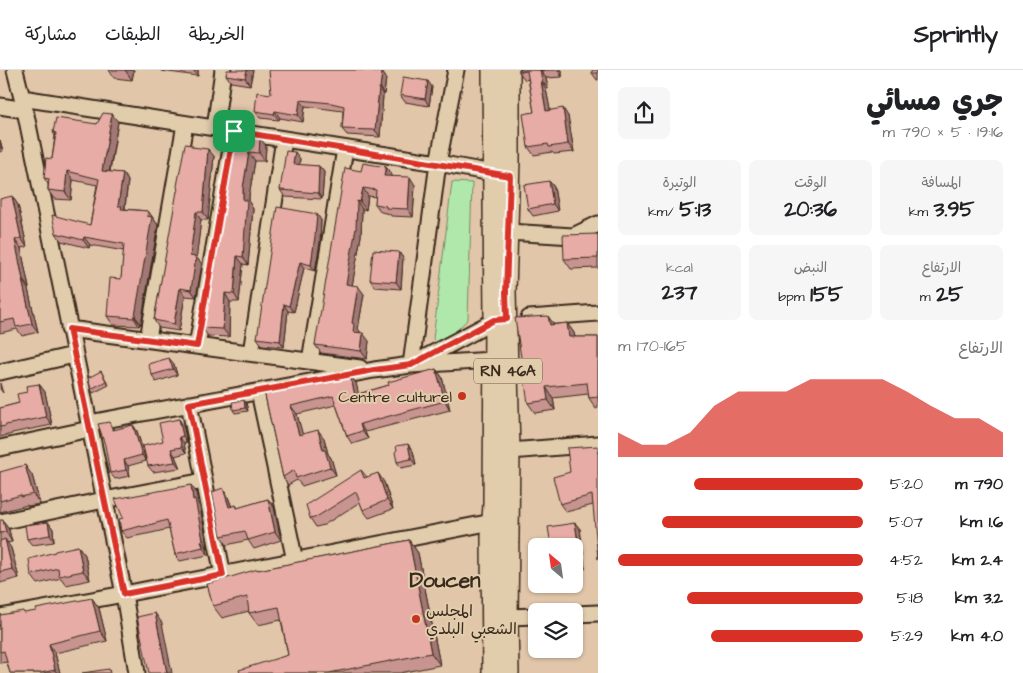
<!DOCTYPE html>
<html lang="ar">
<meta charset="utf-8">
<style>
body{margin:0;font-family:"Architects Daughter","Playpen Sans Arabic",sans-serif;background:#f6f6f6;color:#202124;direction:rtl;height:100vh;display:flex;flex-direction:column;font-size:19px;white-space:nowrap}
*{box-sizing:border-box;margin:0}
p{font-size:16px;color:#757577}
.icon{flex:none;width:28px;height:28px;fill:none;stroke:currentColor;stroke-width:2;stroke-linecap:round;stroke-linejoin:round}
.map{position:relative;flex:1;overflow:hidden;direction:ltr}
.side{display:flex;flex-direction:column;background:#fff;width:425px}
.side>*{flex:none}
.needle{width:32px;rotate:331deg}
.buttons{position:absolute;left:528px;top:468px;display:grid;gap:10px}
.buttons a{display:grid;place-items:center;width:55px;height:55px;border-radius:8px;background:#fff;box-shadow:0 1px 4px #0004;font-size:25px}
.pin{position:absolute;display:grid;place-items:center;width:42px;height:42px;color:#fff;margin:-21px;border-radius:10px;box-shadow:0 2px 8px #0006}
.round{display:grid;place-items:center;flex:none;width:52px;height:52px;border-radius:8px;background:#f6f6f6}
.head{display:flex;align-items:center;justify-content:space-between;height:85px;padding:0 20px}
h1{font-size:28px;font-weight:800;line-height:38px}
.metrics{display:grid;grid-template-columns:repeat(3,1fr);gap:8px;height:85px;padding:5px 20px}
.metrics div{display:grid;align-content:center;border-radius:8px;background:#f6f6f6;text-align:center}
.metrics b{font-size:21px;font-weight:800}
.metrics small{font-size:14px;font-weight:400}
.metrics p{font-size:14px}
.chart{height:140px;padding:10px 20px}
.chart p{display:flex;justify-content:space-between}
.chart svg{width:100%;height:90px;margin-top:5px;fill:#d93025;opacity:.7}
ul{padding:0 20px;list-style:none;font-size:16px}
li{display:grid;grid-template-columns:80px 60px 1fr;align-items:center;height:38px}
li i{height:12px;border-radius:6px;background:#d93025}
header{display:flex;align-items:center;gap:30px;box-sizing:border-box;height:70px;padding:0 25px;background:#fff;border-bottom:1px solid #e0e0e0}
header strong{font-size:24px}
nav{display:flex;gap:28px;margin-inline-start:auto;font-size:18px}
main{display:flex;flex:1;min-height:0}
.map>svg:first-child{display:block}
.green{fill:#b0e8ab;stroke:#768964}
.lines{fill:none;stroke-linecap:round;stroke-linejoin:round}
.minor-casing{stroke:#3b2a1e;stroke-width:19}
.major-casing{stroke:#3b2a1e;stroke-width:22}
.minor{stroke:#e1cdab;stroke-width:15}
.major{stroke:#e1cdab;stroke-width:19}
.wall{fill:#c7948f;stroke:#3b2a1e}
.shaded-wall{fill:#a27874;stroke:#3b2a1e}
.building{fill:#e7aca6;stroke:#3b2a1e}
.route-casing{stroke:#fff;stroke-width:10}
.route{stroke:#d93025;stroke-width:6}
.poi-dot{fill:#c8321e;stroke:#e1cdab;stroke-width:2}
.labels{text-anchor:middle;stroke-width:4;stroke-linejoin:round;paint-order:stroke}
.shield{fill:#e1cdab;stroke:#6d5b48;stroke-width:1}
.shield-label{font-size:15px;font-weight:bold;fill:#3b2a1e}
.poi-label{font-size:16px;fill:#3b2a1e;stroke:#e1cdab;text-anchor:end}
.district-label{font-size:21px;font-weight:bold;fill:#3b2a1e;stroke:#e1cdab}
</style>
<header>
<strong>Sprintly</strong>
<nav><a>الخريطة</a><a>الطبقات</a><a>مشاركة</a></nav>
</header>
<main>
<section class="side">
<div class="head"><div><h1>جري مسائي</h1><p>19:16 · 5 × 790 m</p></div><a class="round"><svg class="icon" aria-label="share" viewBox="0 0 24 24"><path d="M12 15V3M7 8l5-5 5 5M5 13v7h14v-7"/></svg></a></div>
<div class="metrics">
<div><p>المسافة</p><b>3.95<small> km</small></b></div>
<div><p>الوقت</p><b>20:36</b></div>
<div><p>الوتيرة</p><b>5:13<small> /km</small></b></div>
</div>
<div class="metrics">
<div><p>الارتفاع</p><b>25<small> m</small></b></div>
<div><p>النبض</p><b>155<small> bpm</small></b></div>
<div><p>kcal</p><b>237</b></div>
</div>
<div class="chart"><p><span>الارتفاع</span>165–170 m</p>
<svg viewBox="0 0 160 44" preserveAspectRatio="none"><path d="M0 44V32L10 38L20 38L30 32L40 19L50 12L60 12L70 12L80 6L90 6L100 6L110 6L120 12L130 19L140 25L150 25L160 32V44z"/></svg>
</div>
<ul>
<li><b>790 m</b>5:20<i style="width:69%"></i></li>
<li><b>1.6 km</b>5:07<i style="width:82%"></i></li>
<li><b>2.4 km</b>4:52<i style="width:100%"></i></li>
<li><b>3.2 km</b>5:18<i style="width:72%"></i></li>
<li><b>4.0 km</b>5:29<i style="width:62%"></i></li>
</ul>
</section>
<div class="map">
<svg width="598" height="603" viewBox="0 0 598 603">
<rect width="100%" height="100%" fill="#e2c6aa"/>
<filter id="ink" filterUnits="userSpaceOnUse"><feTurbulence type="fractalNoise" baseFrequency=".02" numOctaves="2"/><feDisplacementMap in="SourceGraphic" scale="10" xChannelSelector="R" yChannelSelector="G"/><feConvolveMatrix kernelMatrix="1 2 1 2 8 2 1 2 1" color-interpolation-filters="sRGB"/></filter>
<g filter="url(#ink)">
<path class="green" d="M452,112L472,113L468,249L449,268L437,273L433,269Z"/>
<g class="lines">
<defs>
<path id="minor" d="M15,0L25,40L124,524L137,603
M456,0L438,93L411,295L493,290
M22,28L438,93L503,105
M0,36L25,40
M215,58L223,0
M508,162L573,166L598,154
M529,248L598,243
M69,259L360,298
M148,269L185,54
M197,276L234,61
M251,283L284,69
M310,291L345,79
M0,302L74,285
M259,322L295,491
M189,334L223,505
M89,353L374,300L411,295L494,251L503,249
M0,378L90,359
M510,381L598,374
M0,452L104,430L204,411
M574,544L598,543
M0,547L124,524L492,452
M508,547L536,546"/>
<path id="major" d="M492,603L491,466L493,434L494,251L492,0
M509,603L508,547L510,381L506,222L510,91V0"/>
</defs>
<use href="#minor" class="minor-casing"/>
<use href="#major" class="major-casing"/>
<use href="#minor" class="minor"/>
<use href="#major" class="major"/>
</g>
<path class="wall" d="M109,0H134L132,10L114,8Z
M161,0H198V6L161,1Z
M253,0L250,15L231,12L226,5Z
M519,0H562V7L546,8L548,19H546L550,40L568,46L574,82L554,84L552,82L534,85L528,77L534,42L528,9L525,10L519,2Z
M598,0V10H597L592,3Z
M382,2L386,8L384,25H383L380,67L347,65L342,59L343,41L335,40L305,36L303,52L280,48L279,50L260,48L255,41Z
M432,17L429,36L405,32L400,25Z
M118,52L110,102L123,103L128,111L125,139L148,141L158,155L141,254H140L139,256L113,255L107,246L121,209L124,181L90,175L89,178L61,171L56,163L90,155L97,115L73,110L71,130L54,129L48,120V114L44,108L52,89L55,66L53,62L97,54Z
M236,65L266,76L265,91H255L249,126V132L253,139L248,195L243,194L239,232H230L229,267L208,266L202,258Z
M0,70L3,81L0,82Z
M193,77L214,86L208,150H201L196,187L202,194L196,227L185,226L179,261L159,258L154,250L178,121Z
M295,82L300,89L299,95L319,96L324,102L322,129L285,127L280,120Z
M386,97L391,104V106L415,115L413,147L391,146L390,144L381,142L375,134L376,127L368,126L366,140L362,139L361,166L352,215L364,224L358,259L360,261V263L369,271L367,289L321,283L315,275L361,101Z
M549,111L554,117L558,141L533,146L528,139Z
M12,126L18,135L27,177L21,178L29,218L28,219L38,262L22,266L17,259L0,263V234H1Z
M321,150L320,173L315,201L304,198L294,242L288,241L284,277L262,275L257,268Z
M598,164V198L571,199L564,189Z
M399,182L403,188L401,219L375,217L370,210Z
M567,253L574,263L575,267H598V338L596,339L589,328L588,324L553,328L555,340L535,343L528,333L555,255Z
M174,294L177,305L156,312L152,305Z
M436,299L442,307L450,340L365,362L368,369L352,374L347,366L336,335L297,344L302,364L324,368L328,384L331,388L336,405L302,416L297,410L288,415L283,407L264,321L350,305L356,313L358,324L389,315Z
M101,301L109,315L93,323L91,319Z
M39,314L45,322L52,355L12,363V364L0,367V338L19,333L27,322Z
M246,333L248,341L235,343L233,340Z
M133,355L137,361L146,391L128,396L130,406L115,409L110,403L114,358L115,360Z
M183,355L187,372L184,373L186,383L175,386L180,398L153,402L148,396L163,371Z
M598,376L593,435L566,442L560,434L570,402Z
M413,381L416,395L401,398L397,392Z
M361,400L367,407L384,412L393,439L369,448L363,440L360,432L324,455L316,457L310,448Z
M0,402L32,405L40,434L28,436L27,435L0,442Z
M196,422L198,433L200,437L208,478H207L208,485L180,491L175,484L169,459L147,464H146L127,468L121,461L123,448Z
M228,427L232,437L236,435L238,438L268,429L274,437L281,470L254,479L248,470L227,475L221,466Z
M0,450L9,460L12,472L7,473L11,478L19,508L0,513Z
M48,452L53,459L54,472L32,475L27,469Z
M575,453L580,459L585,499L574,500Z
M409,470L418,483L440,595L400,603H240L288,585L281,550L258,555L249,543V541L222,548L213,536L259,500Z
M78,476L85,485L90,510L66,515L61,508L38,514L31,505Z
M99,538L107,571L55,583L60,603H10L7,592L0,593V545Z"/>
<path class="shaded-wall" d="M125,0H134L132,10Z
M193,0H198V6Z
M247,0H253L250,15L245,8Z
M540,0L546,8L548,19L542,11Z
M558,0H562V7Z
M382,2L386,8L384,25L380,18Z
M428,11L432,17L429,36L425,29Z
M541,11L546,19L552,49L546,41Z
M379,18L383,25L380,67L375,60Z
M300,30L305,36L303,52L298,45Z
M563,38L568,46L574,82L568,74Z
M275,41L280,48L279,50L274,44Z
M112,44L118,52L108,109L102,101Z
M260,67L266,76L265,91L259,83Z
M0,70L3,81L0,76Z
M208,79L214,86L208,150L203,142Z
M249,82L255,91L249,126V132L253,139L248,195L243,187V118Z
M295,82L300,89L298,101L293,94Z
M319,96L324,102L322,129L318,123Z
M386,97L391,104L390,114L384,106Z
M67,101L73,110L71,130L65,122Z
M123,103L128,111L124,143L118,136Z
M410,107L415,115L413,147L408,139Z
M549,111L554,117L558,141L553,134Z
M363,118L368,126L366,140L360,132Z
M12,126L18,135L27,177L21,168Z
M357,131L362,139L361,166L351,222L346,214Z
M148,141L158,155L141,254L135,246Z
M196,142L201,150L196,192V187L202,194L196,227L191,220L190,186Z
M317,144L321,150L320,173L315,201L311,195Z
M84,167L90,175L89,178L83,170Z
M15,170L21,178L29,218L23,210Z
M399,182L403,188L401,219L396,212Z
M237,186L243,194L239,232L234,224Z
M300,192L304,198L294,242L289,236Z
M22,210L28,219L38,262L32,254Z
M358,216L364,224L358,259L360,261L359,270L353,262L352,253Z
M180,218L185,226L179,261L174,254Z
M225,223L230,232L229,267L223,259Z
M284,234L288,241L284,277L280,271Z
M134,246L140,254L139,256L134,248Z
M548,246L555,256L550,255Z
M567,253L574,263L577,277L569,267Z
M363,263L369,271L367,289L361,281Z
M169,288L174,294L177,305L173,299Z
M436,299L442,307L450,340L445,331Z
M350,305L356,313L361,333L355,325Z
M0,313L3,323L0,319Z
M39,314L45,322L52,355L46,347Z
M546,317L553,328L555,340L548,330Z
M244,330L246,333L248,341L245,338Z
M291,336L297,344L305,373L299,365Z
M179,349L183,355L187,372L183,366Z
M360,354L365,362L368,369L362,361Z
M133,355L137,361L146,391L142,385Z
M318,360L324,368L328,384L331,388L336,405L330,397L323,380Z
M179,367L184,373L186,383L182,377Z
M408,374L413,381L416,395L411,389Z
M171,379L175,386L180,398L175,392Z
M124,390L128,396L130,406L126,400Z
M25,395L32,405L40,434L33,424Z
M378,403L384,412L393,439L387,430Z
M191,415L196,422L198,433L200,437L208,478L203,470L193,430Z
M223,418L228,427L235,446L229,437Z
M268,429L274,437L281,470L275,462Z
M3,450L9,460L12,472L6,462Z
M48,452L53,459L54,472L50,465Z
M575,453L580,459L585,499L581,492Z
M5,469L11,478L19,508L12,499Z
M409,470L418,483L440,595L431,583Z
M201,471L207,478L208,485L203,477Z
M78,476L85,485L90,510L83,501Z
M92,528L99,538L107,571L100,561Z
M155,543L162,553L172,603H167Z
M49,574L55,583L60,603H57L55,600Z"/>
<path class="building" d="M227,0H247L245,8L226,5Z
M269,0H368L382,2L380,18H379L375,60L342,59L344,36L331,33L300,30L298,45L275,41L274,44L255,41L257,22L271,24Z
M519,0H544H540L542,11H541L546,41L563,38L568,74L549,77L548,74L528,77L523,44L534,42L527,1L519,2Z
M592,0H598V3H592Z
M403,7L428,11L425,29L400,25Z
M103,43L112,44L102,101L123,103L118,136H122L121,139L148,141L147,146L152,147L135,246H134V248L107,246L110,208L121,209L124,174L84,167L83,170L56,163L52,145L90,155L99,109L67,101L65,122L48,120L49,109L44,108L46,88L52,89L56,63L53,62L56,48L97,54Z
M236,65H245L260,67L259,83L249,82L243,118V130H247L243,187L237,186L234,224L225,223L223,259L202,258Z
M185,74L192,75V77L208,79L203,142H196L190,186L196,187L191,220L180,218L174,254L154,250L177,121H178L177,116Z
M286,81L295,82L293,94L319,96L318,123L280,120Z
M363,93L386,97L384,106L410,107L408,139L386,138V136L375,134L376,120L363,118L360,132L357,131L356,158L346,214L358,216L352,253L354,254L353,262L363,263L361,281L315,275L345,98L361,101Z
M549,111L553,134L528,139L524,115Z
M12,126L21,168L15,170L23,210H22L32,254L16,257L14,249L0,252V234H1L0,228V129Z
M277,137L317,144L315,166L311,195L300,192L289,236L284,234L280,271L257,268Z
M598,164V188L564,189L563,165Z
M373,180L399,182L396,212L370,210Z
M548,246L550,255L567,253L569,267H598V327L589,328L587,313L546,317L548,330L528,333L515,248Z
M169,288L173,299L152,305L148,294Z
M436,299L445,331L360,354L362,361L347,366L333,326L291,336L299,365L318,360L323,380H325L330,397L296,408L294,400L283,407L264,321L350,305L355,325L389,315L388,312Z
M101,301L106,311L91,319L88,308Z
M39,314L46,347L5,355L6,356L0,357V338L19,333L17,324L27,322L26,316Z
M244,330L245,338L233,340L232,332Z
M179,349L183,366L179,367L182,377L171,379L175,392L148,396L143,376L163,371L159,353Z
M109,352L113,360L133,355L142,385L124,390L126,400L110,403L105,375L98,354Z
M408,374L411,389L397,392L395,382L397,380L396,376Z
M598,376V489L592,425L560,434L553,407L570,402L567,378Z
M25,395L33,424L21,427V425L0,431V402Z
M361,400L364,408L378,403L387,430L363,440L356,422L318,446L310,448L306,435Z
M191,415L193,430L195,429L203,470L201,471L203,477L175,484L167,450L142,457L141,456L121,461L119,449L123,448L115,429Z
M223,418L229,437L236,435L237,438L268,429L275,462L248,470L245,461L221,466L212,422Z
M0,450H3L6,462L0,463Z
M48,452L50,465L27,469L25,455Z
M575,453L581,492L574,493V476H551L548,457Z
M5,469L12,499L0,502V471Z
M409,470L431,583L329,603H240L239,600L288,585L279,537L249,543L247,527L213,536L207,514L258,499V500Z
M78,476L83,501L59,506L58,498L31,505L29,489L55,482V481Z
M92,528L100,561L49,574L55,600L41,603H10L4,581L0,582V545L23,541L24,543L36,541V539Z
M155,543L167,603H149L137,547Z
M109,599L110,603H82Z"/>
</g>
<g class="lines" filter="url(#ink)">
<defs>
<path id="route" d="M234,61L510,106L506,222L507,249L494,250L411,295L374,300L189,334L223,505L124,524L69,259L197,276Z"/>
</defs>
<use href="#route" class="route-casing"/>
<use href="#route" class="route"/>
</g>
<g class="poi-dot">
<circle cx="462" cy="326" r="5"/>
<circle cx="416" cy="549" r="5"/>
</g>
<g class="labels">
<rect class="shield" x="474" y="288.5" width="68" height="25" rx="4"/>
<g class="shield-label">
<text x="508" y="306">RN 46A</text>
</g>
<g class="poi-label">
<text x="452" y="332">Centre culturel</text>
<text x="426" y="546" text-anchor="start">المجلس<tspan x="426" dy="18">الشعبي البلدي</tspan></text>
</g>
<g class="district-label">
<text x="445" y="517">Doucen</text>
</g>
</g>
</svg>
<div class="buttons">
<a><svg class="needle" viewBox="-14 -14 28 28"><path d="M0-13l5 13h-10z" fill="#e53935"/><path d="M0 13l5-13h-10z" fill="#757577"/></svg></a>
<a><svg class="icon" aria-label="layers" viewBox="0 0 24 24"><path d="M12 4l9 5-9 5-9-5zM3 14l9 5 9-5"/></svg></a>
</div>
<div class="pin" style="left:234px;top:61px;background:#1e9e55"><svg class="icon" aria-label="arrive" viewBox="0 0 24 24"><path d="M6 21V4h12l-3 4 3 4H6"/></svg></div>
</div>
</main>
